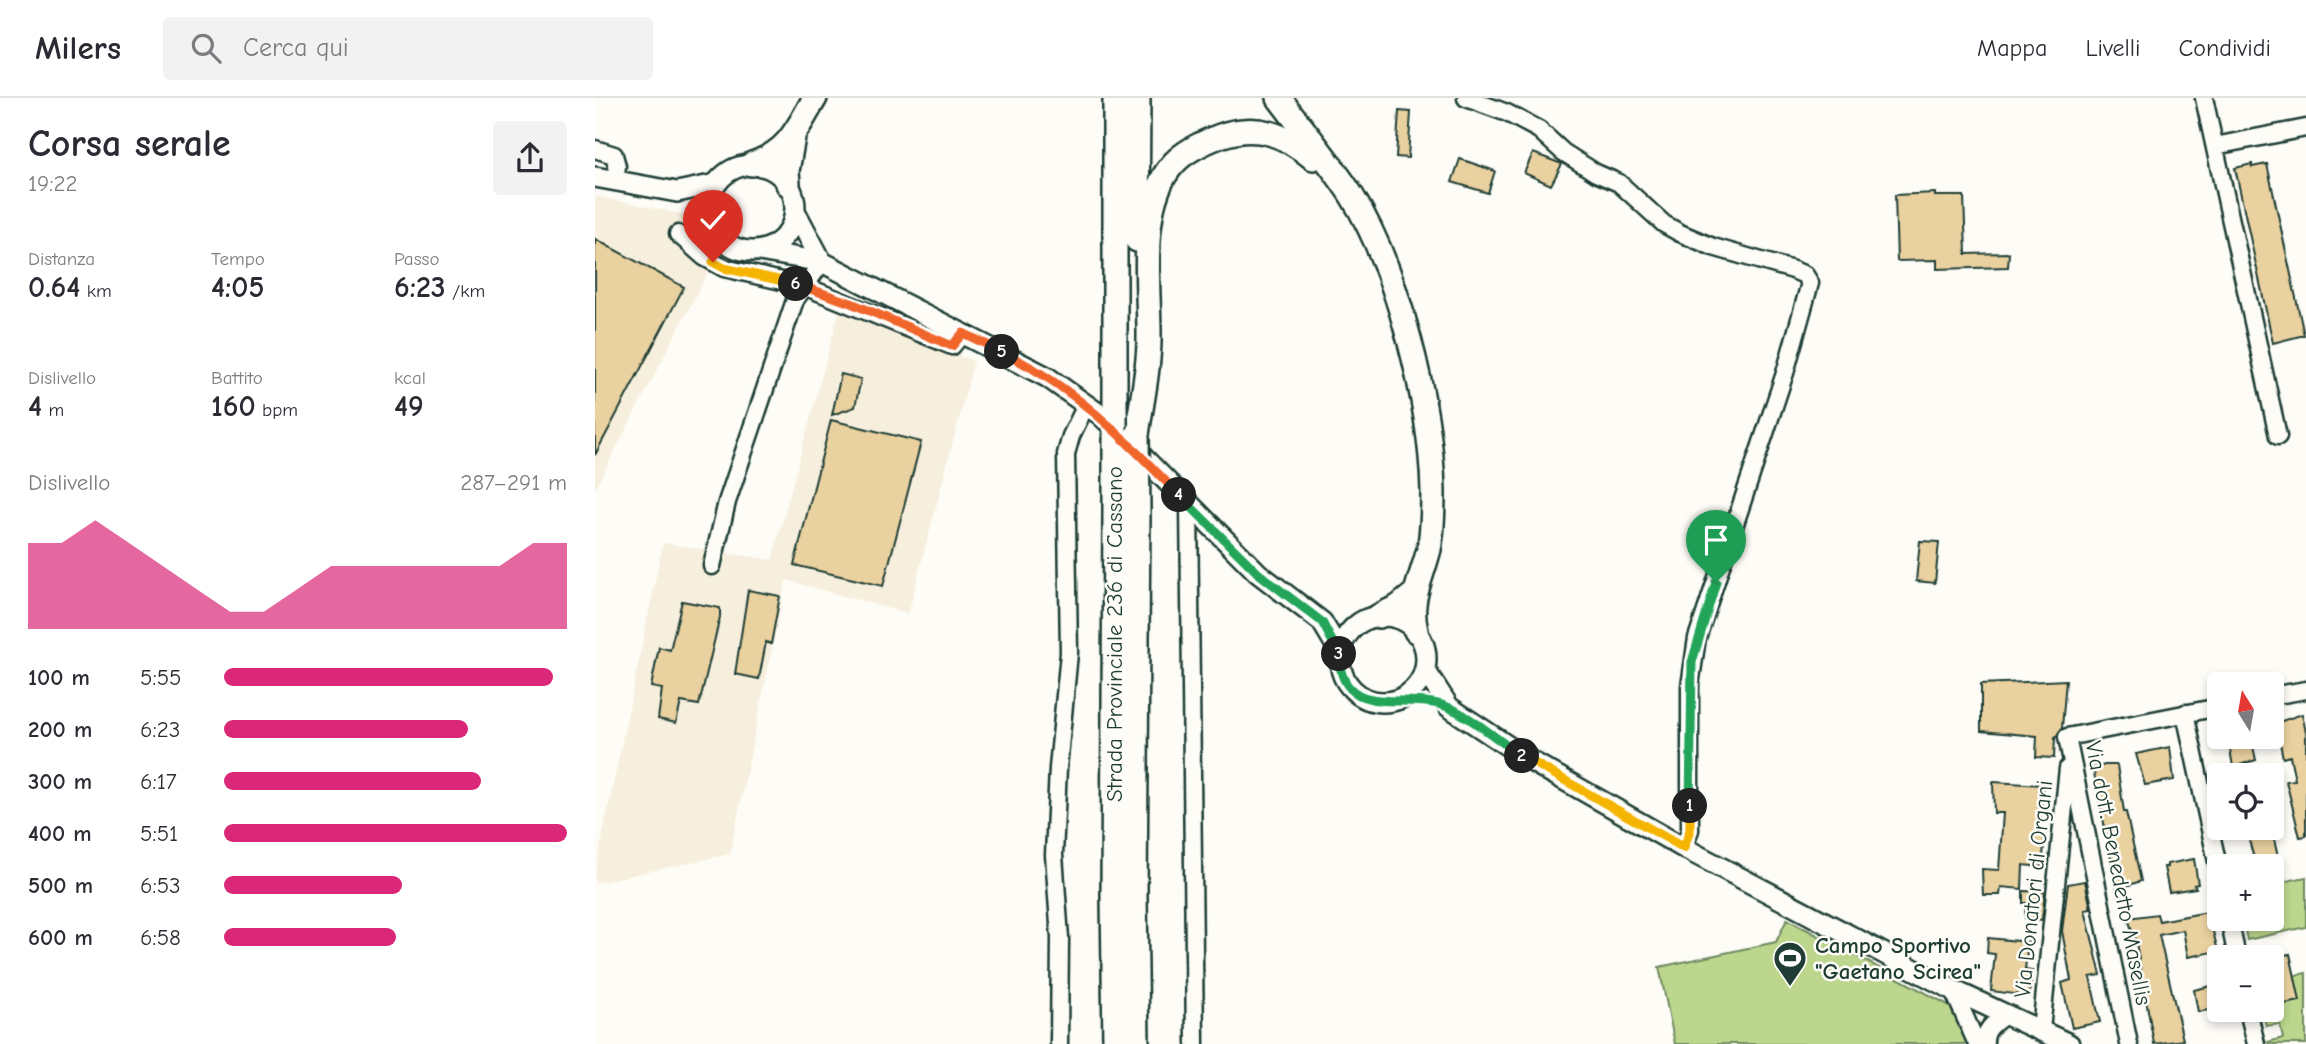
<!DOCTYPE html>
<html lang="it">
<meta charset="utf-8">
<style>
body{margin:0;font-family:"Comic Neue",sans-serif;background:#f2f2f3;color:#2b2b33;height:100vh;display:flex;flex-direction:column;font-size:26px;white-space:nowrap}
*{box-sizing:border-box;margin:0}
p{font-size:23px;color:#7c7c81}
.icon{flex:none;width:38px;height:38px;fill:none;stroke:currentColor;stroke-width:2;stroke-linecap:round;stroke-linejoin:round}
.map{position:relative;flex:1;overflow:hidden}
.sheet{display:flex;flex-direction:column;background:#fff;width:595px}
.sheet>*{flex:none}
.needle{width:46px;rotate:349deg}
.controls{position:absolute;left:1612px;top:574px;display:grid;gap:14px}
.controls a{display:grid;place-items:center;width:77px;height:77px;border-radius:7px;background:#fff;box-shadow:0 4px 10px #0003;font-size:35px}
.pin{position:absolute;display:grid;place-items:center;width:60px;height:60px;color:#fff;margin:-72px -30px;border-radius:50% 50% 50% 0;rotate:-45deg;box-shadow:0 0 7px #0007}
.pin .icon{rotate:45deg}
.km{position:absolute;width:35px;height:35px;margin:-18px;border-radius:50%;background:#222;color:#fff;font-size:19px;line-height:35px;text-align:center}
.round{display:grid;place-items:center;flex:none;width:74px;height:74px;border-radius:7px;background:#f2f2f3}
.head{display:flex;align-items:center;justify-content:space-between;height:119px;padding:0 28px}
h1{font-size:38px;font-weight:700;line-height:52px}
.stats{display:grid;grid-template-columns:repeat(3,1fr);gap:10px;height:119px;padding:7px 28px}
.stats div{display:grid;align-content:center}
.stats b{font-size:30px;font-weight:700}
.stats small{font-size:19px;font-weight:400}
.stats p{font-size:19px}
.chart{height:196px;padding:14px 28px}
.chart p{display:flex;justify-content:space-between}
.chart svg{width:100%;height:126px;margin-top:7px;fill:#db2777;opacity:.7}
ul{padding:0 28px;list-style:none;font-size:23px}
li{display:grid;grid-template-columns:112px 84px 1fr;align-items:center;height:52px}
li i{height:18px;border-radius:9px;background:#db2777}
header{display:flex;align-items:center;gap:42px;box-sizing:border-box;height:98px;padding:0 35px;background:#fff;border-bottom:2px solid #e1e1e2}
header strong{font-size:33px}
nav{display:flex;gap:38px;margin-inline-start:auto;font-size:24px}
.search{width:490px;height:63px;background:#f2f2f3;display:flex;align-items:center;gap:18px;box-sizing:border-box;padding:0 24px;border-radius:7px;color:#7c7c81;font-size:26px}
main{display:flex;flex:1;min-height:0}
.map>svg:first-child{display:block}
.built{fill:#f7efdd}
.green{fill:#bcd68d;stroke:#6e8a60;stroke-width:2}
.building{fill:#ead1a0;stroke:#1f3d34;stroke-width:2}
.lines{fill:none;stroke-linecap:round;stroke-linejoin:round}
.minor-casing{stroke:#1f3d34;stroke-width:21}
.major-casing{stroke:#1f3d34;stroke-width:24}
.highway-casing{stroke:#1f3d34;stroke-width:28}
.minor{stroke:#fdfcf7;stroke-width:16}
.major{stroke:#fdfcf7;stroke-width:19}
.highway{stroke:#fdfcf7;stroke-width:23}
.highway-bridge-casing{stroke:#1f3d34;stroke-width:28;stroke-linecap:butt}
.highway-bridge{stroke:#fdfcf7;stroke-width:23}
.split-1-casing{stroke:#fff;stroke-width:14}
.split-2-casing{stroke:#fff;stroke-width:14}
.split-3-casing{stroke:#fff;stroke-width:14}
.split-4-casing{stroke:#fff;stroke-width:14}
.split-5-casing{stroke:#fff;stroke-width:14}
.split-6-casing{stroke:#fff;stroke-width:14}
.split-7-casing{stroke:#fff;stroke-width:14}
.split-1{stroke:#22a559;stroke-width:9}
.split-2{stroke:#f5b400;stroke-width:9}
.split-3{stroke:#22a559;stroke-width:9}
.split-4{stroke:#22a559;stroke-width:9}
.split-5{stroke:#f0652b;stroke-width:9}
.split-6{stroke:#f0652b;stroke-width:9}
.split-7{stroke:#f5b400;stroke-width:9}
.labels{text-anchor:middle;stroke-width:5;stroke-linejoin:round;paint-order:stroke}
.street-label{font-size:23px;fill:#1f3d34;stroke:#fdfcf7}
.poi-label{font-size:23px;font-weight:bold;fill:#1f3d34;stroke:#fdfcf7;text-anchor:start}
</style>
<header>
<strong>Milers</strong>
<div class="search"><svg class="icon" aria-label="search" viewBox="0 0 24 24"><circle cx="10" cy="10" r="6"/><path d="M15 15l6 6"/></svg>Cerca qui</div>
<nav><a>Mappa</a><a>Livelli</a><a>Condividi</a></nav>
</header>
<main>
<section class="sheet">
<div class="head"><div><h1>Corsa serale</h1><p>19:22</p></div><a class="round"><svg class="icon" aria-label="share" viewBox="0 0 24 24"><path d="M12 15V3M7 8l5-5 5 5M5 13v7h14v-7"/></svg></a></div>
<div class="stats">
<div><p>Distanza</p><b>0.64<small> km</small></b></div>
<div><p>Tempo</p><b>4:05</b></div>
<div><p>Passo</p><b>6:23<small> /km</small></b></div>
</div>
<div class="stats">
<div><p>Dislivello</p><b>4<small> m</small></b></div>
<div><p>Battito</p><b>160<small> bpm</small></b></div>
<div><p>kcal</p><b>49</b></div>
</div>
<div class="chart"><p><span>Dislivello</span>287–291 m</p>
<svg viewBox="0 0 160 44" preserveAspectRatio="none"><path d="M0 44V14L10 14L20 6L30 14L40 22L50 30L60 38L70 38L80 30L90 22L100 22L110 22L120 22L130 22L140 22L150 14L160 14V44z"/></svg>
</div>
<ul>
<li><b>100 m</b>5:55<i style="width:96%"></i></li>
<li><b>200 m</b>6:23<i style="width:71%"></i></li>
<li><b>300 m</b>6:17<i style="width:75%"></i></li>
<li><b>400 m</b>5:51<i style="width:100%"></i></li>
<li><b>500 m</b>6:53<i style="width:52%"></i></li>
<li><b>600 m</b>6:58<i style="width:50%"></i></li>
</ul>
</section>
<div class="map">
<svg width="1711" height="946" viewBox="0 0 1711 946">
<rect width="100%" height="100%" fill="#fdfcf7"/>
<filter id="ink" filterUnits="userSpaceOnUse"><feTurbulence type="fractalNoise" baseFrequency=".0143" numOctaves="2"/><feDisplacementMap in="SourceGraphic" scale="14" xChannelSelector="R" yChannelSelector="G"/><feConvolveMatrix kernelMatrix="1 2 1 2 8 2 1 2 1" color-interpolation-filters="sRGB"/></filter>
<g filter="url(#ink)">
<path class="built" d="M0,98L97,118L123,155L0,391Z
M244,214L379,263L313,516L191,482L135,756L0,785V775L68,445L177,462Z"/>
<path class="green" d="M1711,779V829L1652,842L1649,827L1659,824V821H1676L1677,786Z
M1192,821L1361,911L1378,946H1080L1064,869L1181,844Z
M1711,875V946H1674L1673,944L1688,940L1685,926L1671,928L1667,912H1676L1677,882Z"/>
<path class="building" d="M804,13L816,14L813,60L801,59Z
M938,55L967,66L956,87L929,75Z
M865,61L900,73L893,95L857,84Z
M1657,66V69L1672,66L1709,237L1678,245L1640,70Z
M1340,95V98H1369L1371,156L1414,155L1413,169L1342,171V162L1302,163L1300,97Z
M0,141L89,189L0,357Z
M246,276L266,281L260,309L237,317Z
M236,322L326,344L288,488L199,467Z
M1325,443L1344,444L1340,485L1321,483Z
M153,492L185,498L176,546L171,544L164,581L140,576Z
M87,503L125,510V519L104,607L86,604L81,625L63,621L67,591L56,589L64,549L75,552Z
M1471,582L1467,630L1460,640L1459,660L1441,659L1442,638L1386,633V586Z
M1707,616L1711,634V738L1705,739L1691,683L1700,682L1695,658L1688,660L1681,625Z
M1633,639H1656L1661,662L1638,669Z
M1575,649L1579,682L1550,687L1541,656Z
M1510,667H1522L1529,714H1531L1546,783L1522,791L1498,670Z
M1398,684L1448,687L1444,737H1450L1447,769L1428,767L1427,791L1406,789L1405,797H1388L1387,771L1404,772L1408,715H1399Z
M1678,737L1685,768H1661L1654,742Z
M1599,761L1603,786L1599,787L1601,790L1574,794L1569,769H1572V766Z
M1490,783L1496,811L1490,812L1506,877L1495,879L1505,924L1477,930L1467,885L1476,882L1467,833L1473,786Z
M1428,793L1450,794L1447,822L1430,820L1431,805H1428Z
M1613,814L1623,853L1593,859L1588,832L1564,837L1588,942L1559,946L1541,845L1533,820L1562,816L1564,823Z
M1393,840L1433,844L1430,872L1437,873L1434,898L1396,893L1400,856L1392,855Z
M1688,854L1689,857L1695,856L1705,903L1684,907L1675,857Z
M1624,886V910L1603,914L1599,892Z"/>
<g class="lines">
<defs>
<path id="minor" d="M871,0L912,15L944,32L968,54L1001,75L1024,85L1069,126L1085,135L1118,149L1198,172L1210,177L1215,185L1190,275L1102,540L1095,588V732L1089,750
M1609,0L1683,338
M1620,48L1711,30
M0,51L19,57L22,68L20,83
M83,136L109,159L129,170L209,188L357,248L368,235
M594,407L600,946
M117,468L132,404L200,202L227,164
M1676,598L1711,592
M1590,615L1624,773
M1634,821L1642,859
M1358,892L1382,946
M1653,912L1661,946
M1446,932L1473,670
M464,946L465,840L459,757L463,670L474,555L471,356L476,338L491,307
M1390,946C1389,931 1399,925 1410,917
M1534,946L1472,639L1624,609"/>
<path id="major" d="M114 110a43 43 0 1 1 86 0a43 43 0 1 1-86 0Z
M0,79L82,94L121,86
M200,113L227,164
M164,153L227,164L452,279L507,318L663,475L727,524L745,554
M745 561a43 43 0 1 1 86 0a43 43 0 1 1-86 0Z
M830,572L854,609L934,662L1089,750L1358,892L1474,946"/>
<path id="highway" d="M520,0V317
M684,0C708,32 735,64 757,98C803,172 836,306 838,393C838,412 838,432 834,451C827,480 813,502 821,533
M157,66C194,54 201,32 220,0
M193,86L192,73L198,39
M542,142L543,0
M542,337C546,306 554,273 554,242C555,191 541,105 579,65C591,52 609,44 625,38C662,25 689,36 718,60
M784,518L803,509L819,496
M520,946L518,798L520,414
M542,946L540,798L543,415"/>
</defs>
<use href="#minor" class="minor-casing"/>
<use href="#major" class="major-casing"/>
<use href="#highway" class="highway-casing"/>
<use href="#minor" class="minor"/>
<use href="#major" class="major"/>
<use href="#highway" class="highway"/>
<defs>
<path id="highway-bridge" d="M520,317V414
M542,337L543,415"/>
</defs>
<use href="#highway-bridge" class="highway-bridge-casing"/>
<use href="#highway-bridge" class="highway-bridge"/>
</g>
</g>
<g class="lines" filter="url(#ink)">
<defs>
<path id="split-1" d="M1095,708L1097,564L1121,484"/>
<path id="split-2" d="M927,658L1089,750L1095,732V708"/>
<path id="split-3" d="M744,556C745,626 814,591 855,610C879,620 904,644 927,658"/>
<path id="split-4" d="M584,397L663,475L727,524L744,556"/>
<path id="split-5" d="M407,254C480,289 529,340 584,397"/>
<path id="split-6" d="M201,186L256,205L357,248L368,235L407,254"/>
<path id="split-7" d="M118,164L129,170L201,186"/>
</defs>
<use href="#split-1" class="split-1-casing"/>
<use href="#split-2" class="split-2-casing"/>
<use href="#split-3" class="split-3-casing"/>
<use href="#split-4" class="split-4-casing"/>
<use href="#split-5" class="split-5-casing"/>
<use href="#split-6" class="split-6-casing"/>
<use href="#split-7" class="split-7-casing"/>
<use href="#split-1" class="split-1"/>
<use href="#split-2" class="split-2"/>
<use href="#split-3" class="split-3"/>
<use href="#split-4" class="split-4"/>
<use href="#split-5" class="split-5"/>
<use href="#split-6" class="split-6"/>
<use href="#split-7" class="split-7"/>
</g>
<defs>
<symbol id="stadium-pin" viewBox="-11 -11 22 30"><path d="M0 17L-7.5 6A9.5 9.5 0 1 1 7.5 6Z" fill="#1f3d34" stroke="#fdfcf7"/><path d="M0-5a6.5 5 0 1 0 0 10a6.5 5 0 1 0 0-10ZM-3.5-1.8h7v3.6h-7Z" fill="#fff"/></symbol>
</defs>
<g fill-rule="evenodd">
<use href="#stadium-pin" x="1176" y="841" width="38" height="52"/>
</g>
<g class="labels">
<g class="street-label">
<text transform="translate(519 536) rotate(-90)" y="8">Strada Provinciale 236 di Cassano</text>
<text transform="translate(1524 775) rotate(79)" y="8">Via dott. Benedetto Masellis</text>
<text transform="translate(1438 791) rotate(-84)" y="8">Via Donatori di Organi</text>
</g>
<g class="poi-label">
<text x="1220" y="855">Campo Sportivo<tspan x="1220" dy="26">"Gaetano Scirea"</tspan></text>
</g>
</g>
</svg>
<div class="controls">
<a><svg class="needle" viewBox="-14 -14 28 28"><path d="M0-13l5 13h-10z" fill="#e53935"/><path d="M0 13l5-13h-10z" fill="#7c7c81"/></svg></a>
<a><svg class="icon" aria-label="locate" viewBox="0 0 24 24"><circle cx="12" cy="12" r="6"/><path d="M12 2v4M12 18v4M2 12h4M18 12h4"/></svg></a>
<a>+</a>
<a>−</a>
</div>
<div class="pin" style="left:1121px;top:484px;background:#1e9e55"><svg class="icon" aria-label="arrive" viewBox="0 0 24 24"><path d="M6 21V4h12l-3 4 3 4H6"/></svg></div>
<div class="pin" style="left:118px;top:164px;background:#d93025"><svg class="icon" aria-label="check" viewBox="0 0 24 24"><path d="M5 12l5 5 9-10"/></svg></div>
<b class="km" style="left:1095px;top:708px">1</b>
<b class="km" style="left:927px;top:658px">2</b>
<b class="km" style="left:744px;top:556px">3</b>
<b class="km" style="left:584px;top:397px">4</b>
<b class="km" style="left:407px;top:254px">5</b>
<b class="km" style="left:201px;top:186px">6</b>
</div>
</main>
